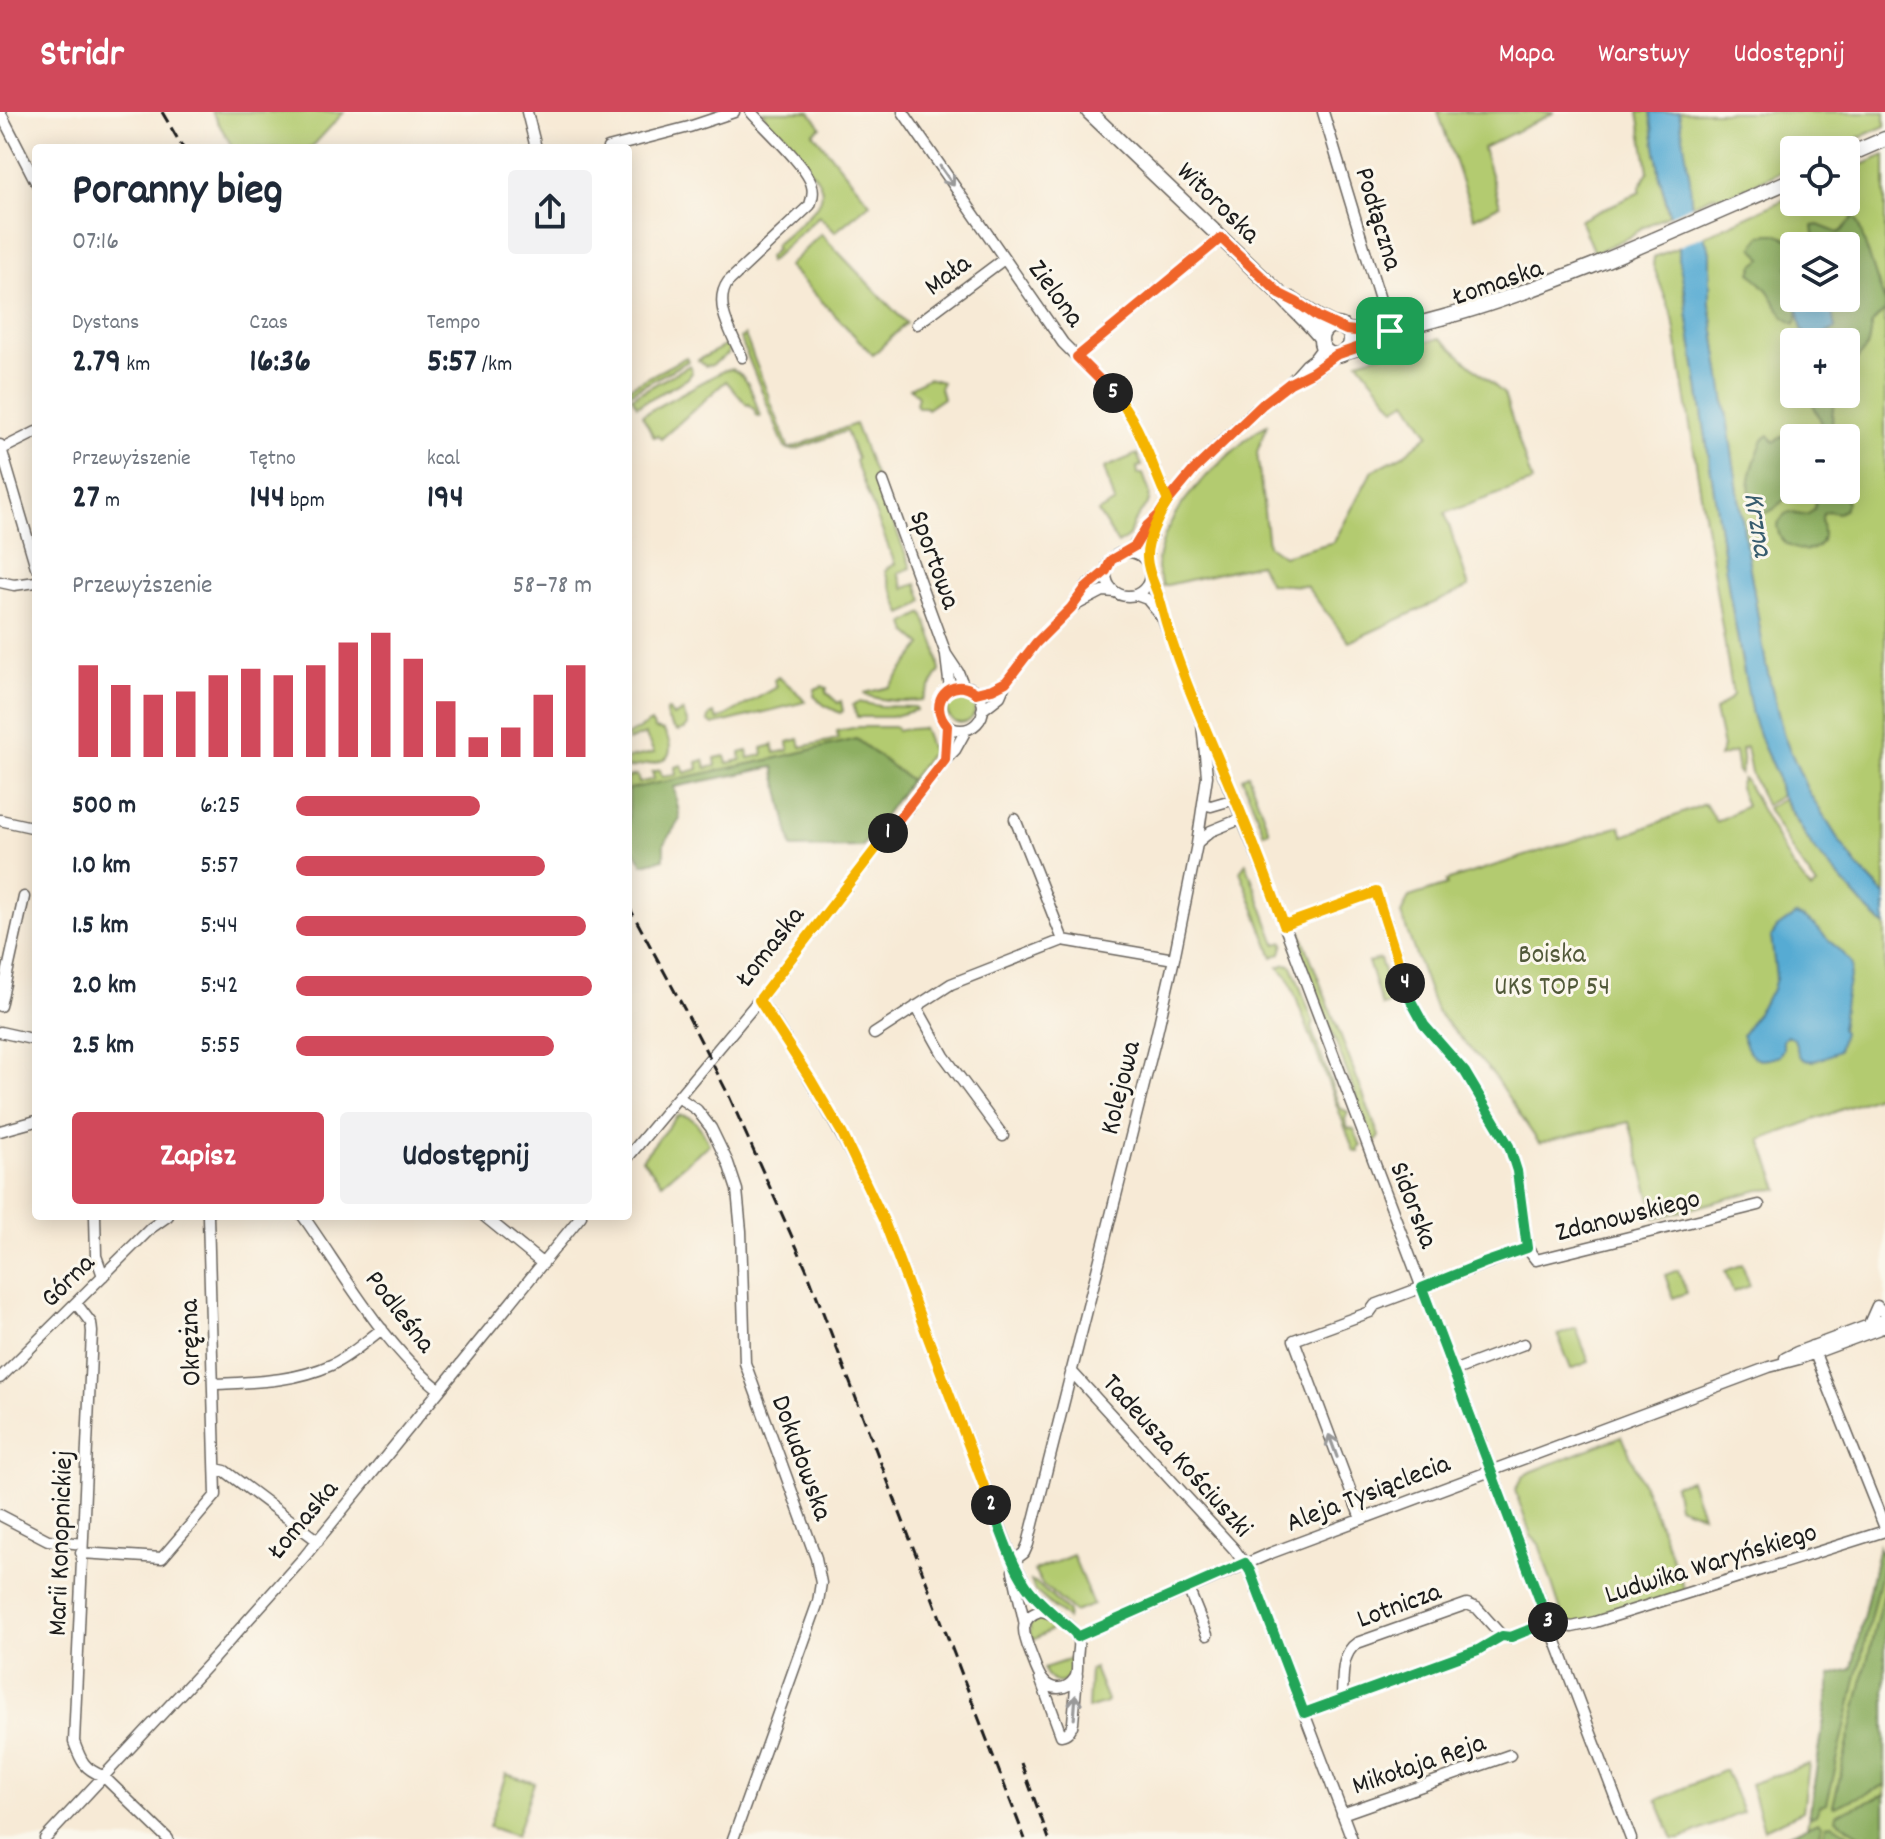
<!DOCTYPE html>
<html lang="pl">
<meta charset="utf-8">
<style>
body{margin:0;font-family:Dekko,sans-serif;background:#f2f2f3;color:#1f2937;height:100vh;display:flex;flex-direction:column;font-size:30px;white-space:nowrap}
*{box-sizing:border-box;margin:0}
p{font-size:26px;color:#747a83}
.icon{flex:none;width:44px;height:44px;fill:none;stroke:currentColor;stroke-width:2;stroke-linecap:round;stroke-linejoin:round}
.map{position:relative;flex:1;overflow:hidden}
.details{position:absolute;left:32px;top:32px;width:600px;height:1076px;display:flex;flex-direction:column;background:#fff;border-radius:8px;box-shadow:0 4px 20px #0003}
.details>*{flex:none}
.buttons{position:absolute;left:1780px;top:24px;display:grid;gap:16px}
.buttons a{display:grid;place-items:center;width:80px;height:80px;border-radius:8px;background:#fff;box-shadow:0 4px 20px #0003;font-size:40px}
.pin{position:absolute;display:grid;place-items:center;width:68px;height:68px;color:#fff;margin:-34px;border-radius:16px;box-shadow:0 4px 12px #0006}
.km{position:absolute;width:40px;height:40px;margin:-20px;border-radius:50%;background:#222;color:#fff;font-size:22px;line-height:40px;text-align:center}
.round{display:grid;place-items:center;flex:none;width:84px;height:84px;border-radius:8px;background:#f2f2f3}
.summary{display:flex;align-items:center;justify-content:space-between;height:136px;padding:0 40px}
h1{font-size:44px;font-weight:700;line-height:60px}
.stats{display:grid;grid-template-columns:repeat(3,1fr);gap:12px;height:136px;padding:8px 40px}
.stats div{display:grid;align-content:center}
.stats b{font-size:34px;font-weight:700}
.stats small{font-size:22px;font-weight:400}
.stats p{font-size:22px}
.chart{height:224px;padding:16px 40px}
.chart p{display:flex;justify-content:space-between}
.chart svg{width:100%;height:144px;margin-top:8px;stroke:#d1495b;stroke-width:6}
.cta{display:flex;gap:16px;margin-top:auto;padding:16px 40px}
.cta a{flex:1;height:92px;border-radius:8px;background:#d1495b;color:#fff;font-size:32px;font-weight:700;line-height:92px;text-align:center}
.cta a+a{background:#f2f2f3;color:#1f2937}
ul{padding:0 40px;list-style:none;font-size:26px}
li{display:grid;grid-template-columns:128px 96px 1fr;align-items:center;height:60px}
li i{height:20px;border-radius:10px;background:#d1495b}
header{display:flex;align-items:center;gap:48px;box-sizing:border-box;height:112px;padding:0 40px;background:#d1495b;color:#fff}
header strong{font-size:38px}
nav{display:flex;gap:44px;margin-inline-start:auto;font-size:28px}
.map>svg:first-child{display:block}
.green{fill:#b3cb70;stroke:#687446;stroke-width:2;fill-rule:evenodd}
.forest{fill:#8eaf62;stroke:#55663f;stroke-width:2}
.water{fill:#57abd3;stroke:#3a6478;stroke-width:2}
.pier{fill:#f7ead6}
.lines{fill:none;stroke-linecap:round;stroke-linejoin:round}
.minor-casing{stroke:#69645d;stroke-width:13}
.major-casing{stroke:#69645d;stroke-width:17}
.minor{stroke:#fff;stroke-width:10}
.major{stroke:#fff;stroke-width:14}
.rail{stroke:#1c1c1c;stroke-width:3;stroke-dasharray:12 6;stroke-linecap:butt}
.oneway{stroke:#999}
.split-1-casing{stroke:#fff;stroke-width:16}
.split-2-casing{stroke:#fff;stroke-width:16}
.split-3-casing{stroke:#fff;stroke-width:16}
.split-4-casing{stroke:#fff;stroke-width:16}
.split-5-casing{stroke:#fff;stroke-width:16}
.split-6-casing{stroke:#fff;stroke-width:16}
.split-1{stroke:#f0652b;stroke-width:10}
.split-2{stroke:#f5b400;stroke-width:10}
.split-3{stroke:#22a559;stroke-width:10}
.split-4{stroke:#22a559;stroke-width:10}
.split-5{stroke:#f5b400;stroke-width:10}
.split-6{stroke:#f0652b;stroke-width:10}
.labels{text-anchor:middle;stroke-width:6;stroke-linejoin:round;paint-order:stroke}
.street-label{font-size:28px;fill:#1c1c1c;stroke:#fbf7ec}
.park-label{font-size:28px;fill:#515939;stroke:#fbf7ec}
.water-label{font-size:30px;font-style:italic;fill:#375c6e;stroke:#fbf7ec}
</style>
<header>
<strong>Stridr</strong>
<nav><a>Mapa</a><a>Warstwy</a><a>Udostępnij</a></nav>
</header>
<div class="map">
<svg width="1885" height="1727" viewBox="0 0 1885 1727">
<rect width="100%" height="100%" fill="#fbf7ec"/>
<filter id="ink" filterUnits="userSpaceOnUse"><feTurbulence type="fractalNoise" baseFrequency=".0125" numOctaves="2"/><feDisplacementMap in="SourceGraphic" scale="16" xChannelSelector="R" yChannelSelector="G"/><feConvolveMatrix kernelMatrix="1 2 1 2 8 2 1 2 1" color-interpolation-filters="sRGB"/></filter>
<filter id="wash" filterUnits="userSpaceOnUse"><feTurbulence type="fractalNoise" baseFrequency=".006" numOctaves="4" result="noise"/><feDisplacementMap in="SourceGraphic" scale="32" xChannelSelector="R" yChannelSelector="G"/><feGaussianBlur stdDeviation="1.8" result="paint"/><feColorMatrix in="noise" values="0 0 0 0 0 0 0 0 0 0 0 0 0 0 0 0 0 1.4 0 .05"/><feComposite in="paint" operator="in"/></filter>
<g filter="url(#wash)">
<rect width="100%" height="100%" fill="#f7ead6"/>
<path class="green" d="M212,0H344L311,36H233Z
M763,0H810L821,15L813,21L870,91L835,120L819,104L769,150L768,145L776,137L774,134C785,124 814,101 820,89C824,80 821,72 816,65L766,8Z
M1438,0H1555L1483,36L1500,93L1474,106Z
M1638,0H1650L1660,66L1669,103L1641,116L1632,124L1594,141L1580,108L1640,80V75L1648,59Z
M1679,0H1885V14L1830,38H1794V54L1729,83L1713,84L1692,93Z
M1885,43V783L1858,755L1838,727L1807,677L1784,625L1766,553L1746,433L1710,192V140L1704,124L1794,83V90H1846V60ZM1794,134H1846V186H1794ZM1794,230H1846V282H1794ZM1794,326H1846V378H1794Z
M821,122L906,211L873,243L788,154Z
M1679,135C1680,159 1686,183 1688,207L1730,485L1743,557L1762,631L1777,664L1781,684L1765,693L1751,661L1746,635L1741,637L1743,653L1740,662L1738,661L1735,640L1719,645L1723,635L1715,599L1733,584L1673,206L1653,153L1654,145Z
M745,223L789,337L855,312L911,456L898,461L904,476L917,472L923,489L913,497L902,502L885,459L887,458V456L895,452L855,349L857,347L846,319L797,337L792,338L785,336L740,226Z
M1440,226L1504,282L1532,370L1445,401L1469,475L1349,530L1306,474L1270,472L1259,452L1163,474C1161,468 1158,463 1157,457C1157,448 1160,440 1162,432C1175,386 1221,350 1256,319L1267,313L1257,340L1268,433L1283,444L1334,430L1372,359L1405,342L1429,322L1407,289L1395,296L1358,249Z
M730,231L728,242L712,253L705,254L698,248Z
M686,245L688,249L628,282V276Z
M690,253L692,261L687,267L637,294L632,285Z
M731,257C750,263 754,287 760,304H757L755,302L756,300L749,292L747,293L726,269L661,327L657,323L654,325L642,303L723,259Z
M928,266L942,270L940,276L943,286L927,297L925,295H918L916,292L918,284L910,276Z
M1137,342L1142,354L1137,355L1138,362H1143L1150,381L1149,389L1133,412L1129,424L1118,432L1098,400L1115,390L1104,356Z
M923,501L936,535L940,559L922,588C903,590 882,590 864,582V581L889,575L922,533L908,521L905,511Z
M778,565L794,577L805,590L713,613L708,609L710,603L714,601L718,608L777,575L774,568Z
M822,574L827,576L826,580L838,591L841,589L843,599L840,601L824,593L814,584L815,577Z
M947 597a14 14 0 1 1 28 0a14 14 0 1 1-28 0Z
M858,590L879,594L915,595L916,598L891,605H857L853,593Z
M669,598L673,604L683,599L688,613L685,617L678,619C672,616 665,606 666,599Z
M651,610L655,617L664,619C683,653 654,650 628,656V646L654,641L645,622L628,629V623Z
M896,615L897,618L923,616L932,640L910,668L856,627L773,647L628,678V665L637,663L639,671L654,667L652,660L660,658L662,665L676,663L675,655L682,653L685,661L698,657L697,650L704,648L706,656L716,654L715,646L725,644L727,651L741,648L740,641L747,639L749,646L763,643L762,636L773,633L775,641L789,638L788,630L799,627L801,635L838,627L837,619L858,615Z
M1248,662L1269,719L1264,721L1242,665Z
M1742,667L1745,668L1791,752L1811,778L1817,774L1796,745L1767,696L1783,687L1813,736L1868,798L1885,814V981L1761,1028L1779,1077L1759,1078L1656,1106L1629,1010L1539,1031L1492,961L1436,899L1401,802L1409,785L1447,773L1446,769L1620,714L1624,724L1705,692L1716,710L1746,694L1739,675Z
M1246,751L1276,832L1283,830L1284,831L1281,841L1273,845L1240,759Z
M1299,816L1379,1024L1377,1028L1373,1029L1298,830L1296,823Z
M1380,847L1394,891L1382,894L1368,850Z
M1287,852L1292,854L1313,909L1311,916L1340,996L1348,1000L1345,1008L1348,1016L1354,1017L1361,1034L1358,1036L1359,1040H1357L1354,1039L1288,865L1278,855Z
M680,1003C697,1004 702,1019 709,1032L662,1071L642,1047L676,1005Z
M1742,1152L1750,1174L1733,1180L1725,1159Z
M1678,1158L1687,1181L1673,1186L1665,1163Z
M1576,1216L1589,1250L1571,1257L1558,1223Z
M1622,1324L1649,1387L1686,1482L1572,1515L1569,1510L1563,1506L1539,1432L1531,1424L1515,1378L1523,1365L1528,1361Z
M1690,1368L1702,1403L1678,1394L1674,1373Z
M1879,1434L1885,1450V1727H1778L1807,1715L1831,1563L1852,1557Z
M1073,1443L1093,1493L1074,1500L1043,1473L1034,1459Z
M1031,1469L1035,1470L1068,1500L1067,1507L1035,1479Z
M1043,1505L1049,1506L1058,1514L1033,1528L1030,1522V1513L1036,1506Z
M1071,1547C1071,1551 1071,1559 1070,1562C1062,1578 1047,1569 1044,1556Z
M1094,1556L1107,1588L1106,1591L1088,1597L1090,1558Z
M1809,1652L1803,1699L1764,1717L1750,1672Z
M1725,1658L1743,1700L1681,1727H1673L1657,1688Z
M506,1662L534,1671L516,1724L489,1715Z"/>
<path class="forest" d="M1853,105L1857,108L1885,191V199C1866,215 1873,211 1868,232C1866,240 1860,242 1857,248C1852,255 1852,264 1846,272V230H1816L1815,226L1835,217L1831,195L1826,186H1846V134H1816L1813,114L1818,113L1838,121L1842,119Z
M1769,122H1776L1803,134H1794V151L1788,155L1794,178V186H1796L1799,200L1795,212L1784,205L1768,179L1751,161L1754,153L1762,147L1753,135L1761,124Z
M1809,282H1837C1831,296 1832,310 1833,326H1794V376C1783,388 1777,400 1760,402C1739,379 1754,352 1763,327L1769,323L1774,330L1790,320L1798,322L1817,321L1822,313C1820,302 1812,294 1809,282Z
M1809,378H1838L1847,390L1844,398L1838,401L1829,399L1823,401C1819,411 1827,423 1820,432C1811,443 1793,438 1784,430C1779,426 1778,419 1777,413L1785,402L1790,400C1810,408 1823,397 1809,378Z
M856,627L910,668L862,735L792,736L774,655L674,675L680,707L664,732V747L643,752L628,727L629,677L773,647Z
M1879,1434L1883,1445V1452L1827,1692L1820,1694L1816,1703L1809,1706L1831,1563L1852,1557Z
M1885,1473V1674L1834,1695L1833,1694Z
M1885,1683V1727H1866L1836,1707L1837,1702Z
M1818,1710L1822,1713L1819,1727H1778Z
M1833,1712L1856,1727H1823L1826,1713Z"/>
<path class="water" d="M1650,0H1679L1690,67L1691,91L1710,140V192L1746,433L1766,553L1784,625L1807,677L1838,727L1858,755L1885,783V814L1868,798L1813,736L1786,690L1781,684L1777,664L1762,631L1752,603L1730,485L1688,207L1685,179L1679,150V135L1660,66Z
M1796,186H1826L1831,195L1835,217L1815,226H1810L1802,218Z
M1795,803L1804,806L1812,811L1851,850L1852,855L1845,888L1841,918L1843,920L1838,939C1828,943 1811,955 1801,945C1797,942 1796,932 1794,927L1788,923L1783,928V937L1779,944C1755,953 1750,946 1742,923L1773,877L1776,865L1771,825L1777,816Z"/>
<path class="pier" d="M1696,92L1707,122L1675,136L1666,105Z"/>
</g>
<g filter="url(#ink)">
<g class="lines">
<defs>
<path id="minor" d="M0,0L36,70
M527,0L536,36
M903,0L1063,231L1121,289L1134,310L1168,389
M1323,0L1391,224
M608,36L689,15L734,0
M917,212L1004,147
M742,245C733,223 712,192 728,170L810,93C812,87 814,81 812,74C809,56 765,16 751,0
M1077,245L1221,126
M1295,268L1312,260L1336,243
M0,333L36,455
M2,337L36,320
M883,369L946,542L958,560L964,575
M1126,439C1142,431 1144,413 1159,403
M1106 462a22 22 0 1 1 44 0a22 22 0 1 1-44 0Z
M1147,450L1148,433L1159,403L1168,389L1194,358L1220,332L1263,292L1290,271L1306,253L1314,247L1323,235
M0,470L14,473L36,470
M1136,483L1147,487L1162,505
M1072,495L1103,479L1115,480
M946,544L950,577
M939 596a22 22 0 1 1 44 0a22 22 0 1 1-44 0Z
M976,581L992,577L1006,570
M982,598L1000,584L1006,570L1036,531L1071,496L1087,474L1106,459
M1202,611L1266,765L1631,1727
M945,648L947,614
M1203,692L1211,694L1235,687
M1015,707L1063,828
M0,708L36,716
M1198,730L1211,719L1243,706
M1284,813L1376,780L1411,889L1424,913L1465,960L1509,1034L1517,1059L1527,1136
M759,888C773,906 784,925 796,945C829,998 858,1052 884,1109L1013,1449L1028,1476L1057,1505
M0,894L24,785
M916,894L944,944L1003,1024
M0,920L36,928
M874,922L951,872L1063,828L1174,847
M678,985L697,998L711,1016L728,1051L737,1078L741,1119L745,1251L816,1446L821,1471L818,1490L733,1727
M0,1019L36,1009
M628,1045L759,888L945,648L955,638L966,618
M95,1104L96,1144L103,1164
M303,1104C344,1162 384,1234 440,1278
M484,1104L543,1152
M76,1191L91,1211L92,1220L74,1630C81,1649 84,1657 103,1664L168,1727
M1869,1212L1877,1194L1885,1202
M1812,1234L1885,1416
M1785,1246L1797,1240L1885,1207
M1071,1259L1234,1437L1250,1459L1352,1727
M1453,1259L1524,1232
M0,1266L151,1116L168,1104
M214,1272C253,1270 294,1270 331,1253C349,1245 366,1229 382,1217
M216,1357L225,1359L318,1429
M0,1403L48,1428L82,1432
M1361,1407L1294,1228L1370,1200L1375,1193L1527,1136L1536,1148L1759,1093
M81,1441L162,1446L216,1383L208,1104
M1013,1449L1024,1441L1028,1432L1156,925L1174,847L1197,732L1207,664L1202,611L1163,506L1160,488L1150,465
M1013,1459L1025,1513
M1188,1476L1207,1523
M1040,1499C1053,1500 1075,1515 1078,1529C1079,1534 1077,1542 1077,1548C1077,1554 1078,1561 1075,1566C1071,1572 1065,1576 1059,1576C1042,1577 1037,1558 1032,1545C1025,1527 1015,1507 1040,1499Z
M1549,1511L1572,1515L1595,1510L1885,1419
M1077,1525L1271,1441L1769,1255L1799,1247L1885,1215
M1040,1566L1061,1623C1068,1622 1071,1618 1073,1611L1077,1563
M1342,1587C1343,1569 1340,1542 1357,1531L1467,1492L1477,1496L1502,1524
M1304,1601L1478,1538L1502,1524L1511,1525L1549,1511
M1342,1702L1510,1643
M45,1727L214,1546L305,1444L581,1104"/>
<path id="major" d="M1089,0L1280,182C1293,198 1309,210 1321,226
M1846,44L1885,27
M1291,187L1318,205L1336,214
M1321 228a15 15 0 1 1 30 0a15 15 0 1 1-30 0Z
M1346,218C1386,223 1410,214 1448,204C1497,191 1544,173 1592,154C1660,126 1727,96 1794,67
M1346,239L1393,226"/>
</defs>
<use href="#minor" class="minor-casing"/>
<use href="#major" class="major-casing"/>
<use href="#minor" class="minor"/>
<use href="#major" class="major"/>
<path class="rail" d="M162,0L183,36
M628,793L687,902L729,984L806,1156L1025,1727
M1021,1651L1049,1727"/>
</g>
<defs><path id="oneway-shaft" d="M-6 0H5M1.5-3L5.5 0L1.5 3" fill="none" stroke-width="1.6" stroke-linecap="round" stroke-linejoin="round" transform="scale(2)"/></defs>
<g class="oneway">
<use href="#oneway-shaft" transform="translate(947 64) rotate(55)"/>
<use href="#oneway-shaft" transform="translate(1333 1334) rotate(-110)"/>
<use href="#oneway-shaft" transform="translate(1075 1595) rotate(-86)"/>
</g>
</g>
<g class="lines" filter="url(#ink)">
<defs>
<path id="split-1" d="M888,721L945,648L947,614C926,591 951,562 976,581L992,577L1006,570L1036,531L1071,496L1085,477L1106,459L1111,448L1135,434L1147,414L1159,403L1168,389L1194,358L1263,292L1290,271L1312,260L1336,243L1365,233L1392,226L1390,219"/>
<path id="split-2" d="M888,721L759,888L811,968L842,1021L884,1109L991,1393"/>
<path id="split-3" d="M991,1393C1001,1419 1010,1449 1026,1473C1038,1491 1059,1506 1075,1521L1077,1525L1245,1451L1250,1459L1304,1601L1478,1538L1502,1524L1511,1525L1548,1510"/>
<path id="split-4" d="M1405,871L1411,889L1424,913L1465,960L1509,1034L1517,1059L1527,1136L1484,1151L1422,1176L1548,1510"/>
<path id="split-5" d="M1113,281C1139,307 1152,355 1168,389C1159,403 1146,429 1147,446C1148,463 1157,476 1161,492C1176,552 1202,608 1226,665C1247,714 1266,763 1284,813L1376,780L1405,871"/>
<path id="split-6" d="M1113,281L1077,245L1221,126L1280,182L1296,190L1318,205L1346,218L1365,220L1390,219"/>
</defs>
<use href="#split-1" class="split-1-casing"/>
<use href="#split-2" class="split-2-casing"/>
<use href="#split-3" class="split-3-casing"/>
<use href="#split-4" class="split-4-casing"/>
<use href="#split-5" class="split-5-casing"/>
<use href="#split-6" class="split-6-casing"/>
<use href="#split-1" class="split-1"/>
<use href="#split-2" class="split-2"/>
<use href="#split-3" class="split-3"/>
<use href="#split-4" class="split-4"/>
<use href="#split-5" class="split-5"/>
<use href="#split-6" class="split-6"/>
</g>
<g class="labels">
<g class="street-label">
<text transform="translate(1220 89) rotate(44)" y="10">Witoroska</text>
<text transform="translate(1381 106) rotate(73)" y="10">Podłączna</text>
<text transform="translate(946 161) rotate(-37)" y="10">Mała</text>
<text transform="translate(1497 168) rotate(-19)" y="10">Łomaska</text>
<text transform="translate(1058 180) rotate(54)" y="10">Zielona</text>
<text transform="translate(937 447) rotate(70)" y="10">Sportowa</text>
<text transform="translate(768 833) rotate(-52)" y="10">Łomaska</text>
<text transform="translate(1118 975) rotate(-76)" y="10">Kolejowa</text>
<text transform="translate(1416 1092) rotate(69)" y="10">Sidorska</text>
<text transform="translate(1627 1101) rotate(-14)" y="10">Zdanowskiego</text>
<text transform="translate(66 1167) rotate(-45)" y="10">Górna</text>
<text transform="translate(402 1198) rotate(52)" y="10">Podleśna</text>
<text transform="translate(188 1231) rotate(-92)" y="10">Okrężna</text>
<text transform="translate(1179 1342) rotate(48)" y="10">Tadeusza Kościuszki</text>
<text transform="translate(804 1345) rotate(70)" y="10">Dokudowska</text>
<text transform="translate(1367 1379) rotate(-21)" y="10">Aleja Tysiąclecia</text>
<text transform="translate(301 1406) rotate(-50)" y="10">Łomaska</text>
<text transform="translate(58 1431) rotate(-88)" y="10">Marii Konopnickiej</text>
<text transform="translate(1710 1449) rotate(-17)" y="10">Ludwika Waryńskiego</text>
<text transform="translate(1398 1491) rotate(-20)" y="10">Lotnicza</text>
<text transform="translate(1418 1650) rotate(-19)" y="10">Mikołaja Reja</text>
</g>
<g class="park-label">
<text x="1552" y="850">Boiska<tspan x="1552" dy="32">UKS TOP 54</tspan></text>
</g>
<g class="water-label">
<text transform="translate(1760 412) rotate(81)" y="10">Krzna</text>
</g>
</g>
</svg>
<div class="buttons">
<a><svg class="icon" aria-label="locate" viewBox="0 0 24 24"><circle cx="12" cy="12" r="6"/><path d="M12 2v4M12 18v4M2 12h4M18 12h4"/></svg></a>
<a><svg class="icon" aria-label="layers" viewBox="0 0 24 24"><path d="M12 4l9 5-9 5-9-5zM3 14l9 5 9-5"/></svg></a>
<a>+</a>
<a>−</a>
</div>
<div class="pin" style="left:1390px;top:219px;background:#1e9e55"><svg class="icon" aria-label="arrive" viewBox="0 0 24 24"><path d="M6 21V4h12l-3 4 3 4H6"/></svg></div>
<b class="km" style="left:888px;top:721px">1</b>
<b class="km" style="left:991px;top:1393px">2</b>
<b class="km" style="left:1548px;top:1510px">3</b>
<b class="km" style="left:1405px;top:871px">4</b>
<b class="km" style="left:1113px;top:281px">5</b>
<section class="details">
<div class="summary"><div><h1>Poranny bieg</h1><p>07:16</p></div><a class="round"><svg class="icon" aria-label="share" viewBox="0 0 24 24"><path d="M12 15V3M7 8l5-5 5 5M5 13v7h14v-7"/></svg></a></div>
<div class="stats">
<div><p>Dystans</p><b>2.79<small> km</small></b></div>
<div><p>Czas</p><b>16:36</b></div>
<div><p>Tempo</p><b>5:57<small> /km</small></b></div>
</div>
<div class="stats">
<div><p>Przewyższenie</p><b>27<small> m</small></b></div>
<div><p>Tętno</p><b>144<small> bpm</small></b></div>
<div><p>kcal</p><b>194</b></div>
</div>
<div class="chart"><p><span>Przewyższenie</span>58–78 m</p>
<svg viewBox="0 0 160 44" preserveAspectRatio="none"><path d="M5 44V16M15 44V22M25 44V25M35 44V24M45 44V19M55 44V17M65 44V19M75 44V16M85 44V9M95 44V6M105 44V14M115 44V27M125 44V38M135 44V35M145 44V25M155 44V16"/></svg>
</div>
<ul>
<li><b>500 m</b>6:25<i style="width:62%"></i></li>
<li><b>1.0 km</b>5:57<i style="width:84%"></i></li>
<li><b>1.5 km</b>5:44<i style="width:98%"></i></li>
<li><b>2.0 km</b>5:42<i style="width:100%"></i></li>
<li><b>2.5 km</b>5:55<i style="width:87%"></i></li>
</ul>
<div class="cta"><a>Zapisz</a><a>Udostępnij</a></div>
</section>
</div>
